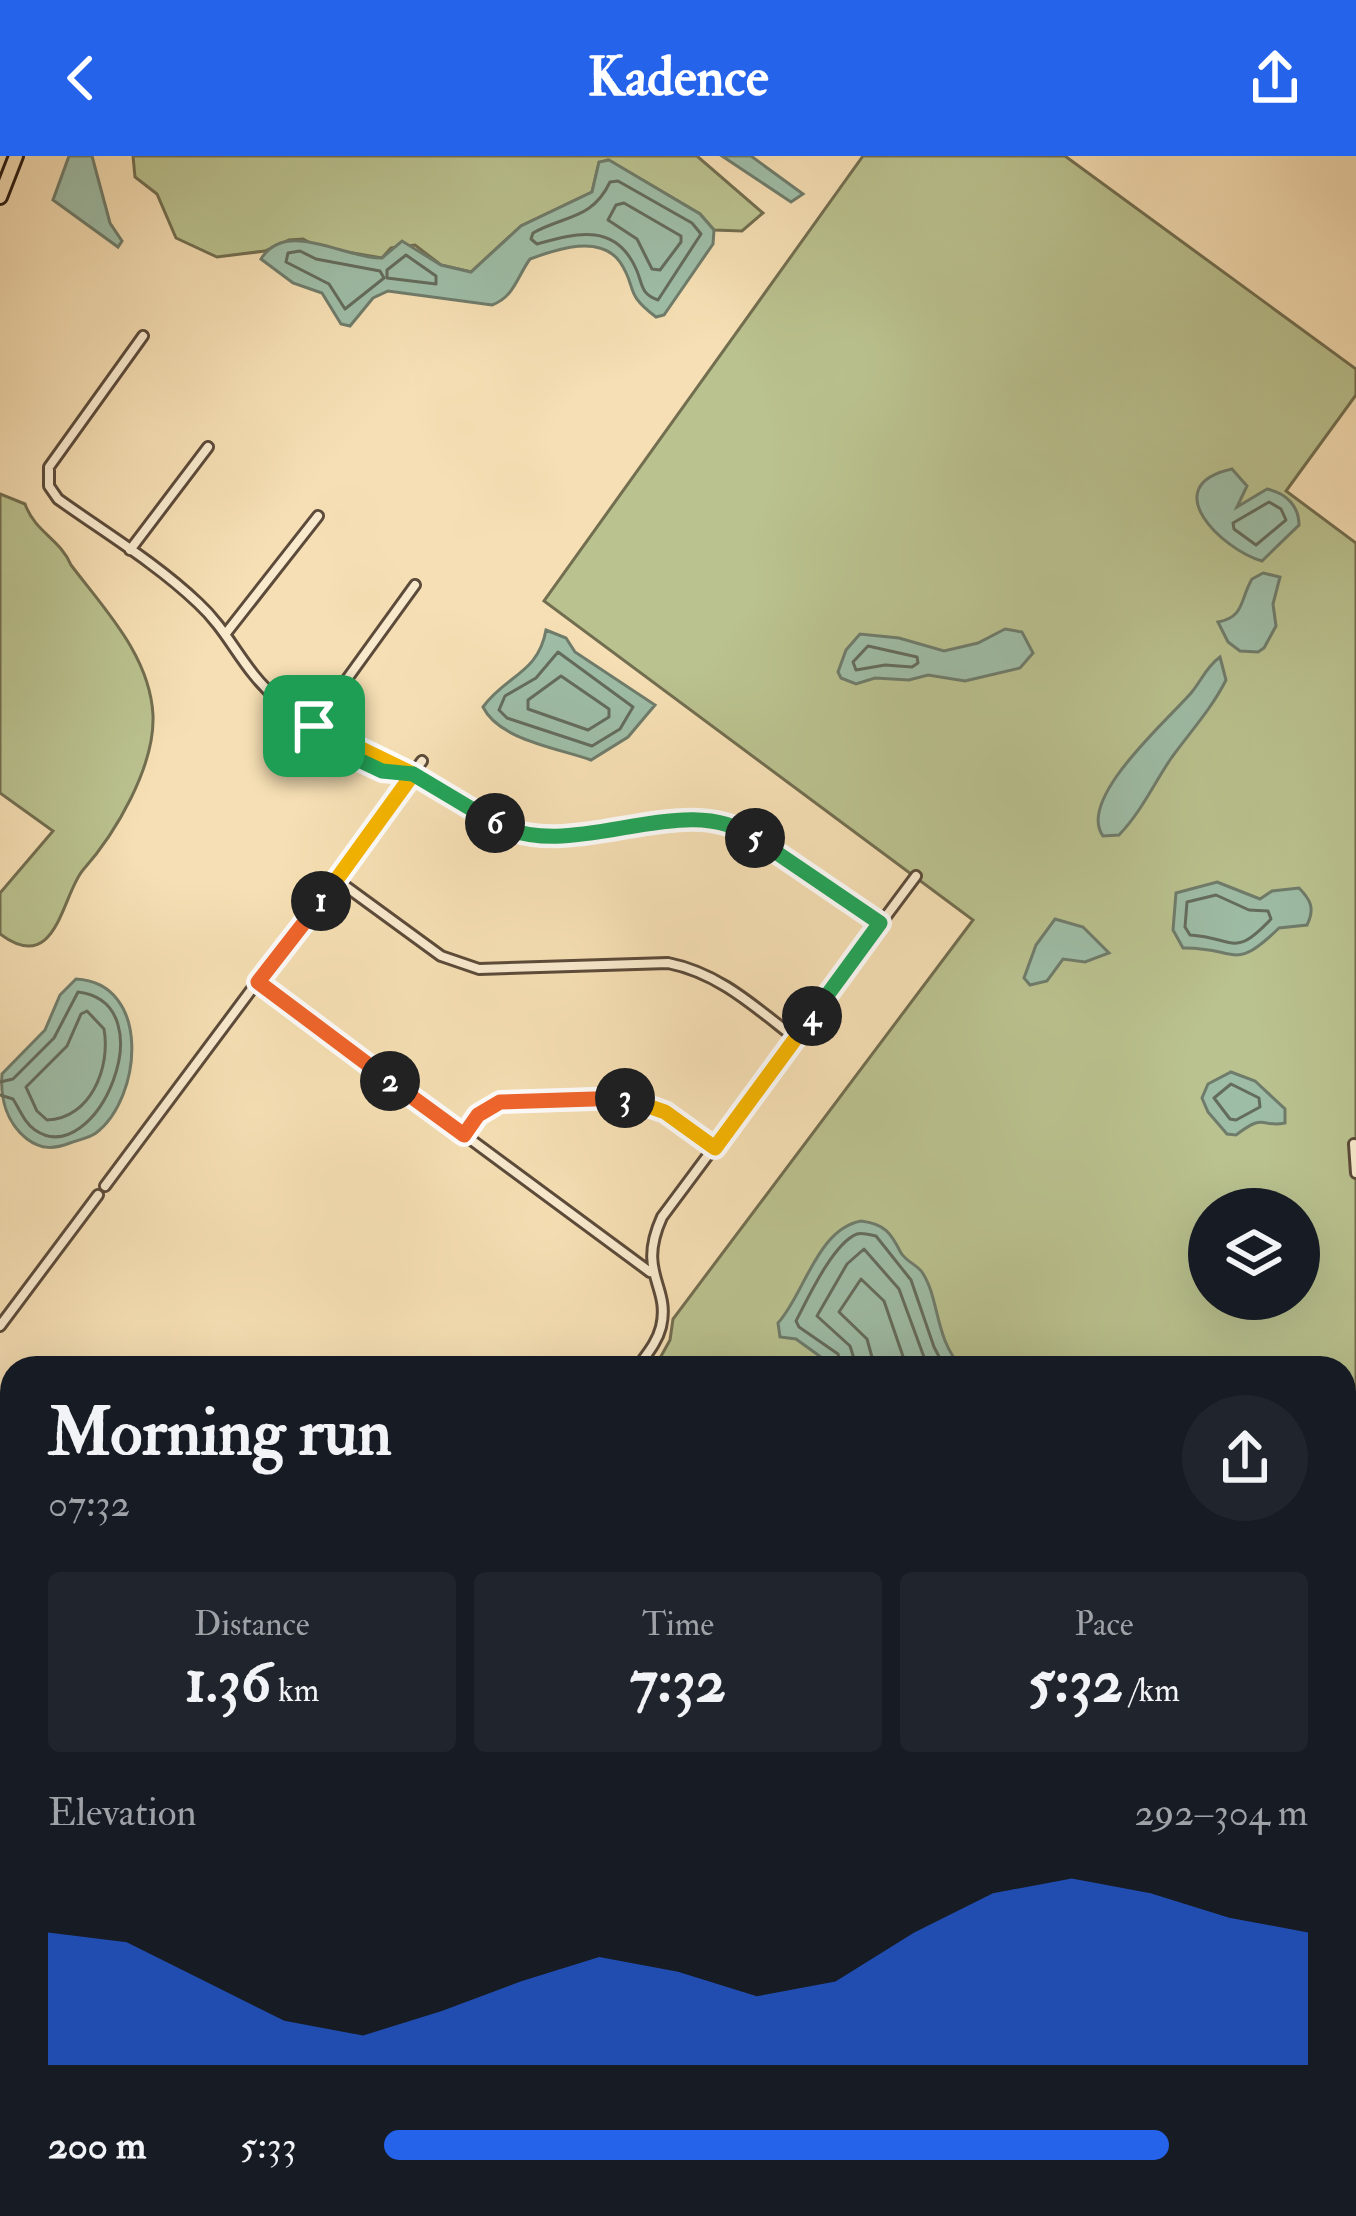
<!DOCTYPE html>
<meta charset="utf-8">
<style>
body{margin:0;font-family:"IM FELL Double Pica",serif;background:#20242c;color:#f1f3f6;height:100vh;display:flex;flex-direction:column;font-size:45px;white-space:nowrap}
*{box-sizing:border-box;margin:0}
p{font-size:39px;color:#9ea1a6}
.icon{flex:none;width:66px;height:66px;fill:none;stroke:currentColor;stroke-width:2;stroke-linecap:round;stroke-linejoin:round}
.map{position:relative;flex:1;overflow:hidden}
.side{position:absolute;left:0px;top:1200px;width:1356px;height:861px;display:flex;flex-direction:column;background:#171b24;border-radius:36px 36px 0 0;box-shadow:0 12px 48px #0002}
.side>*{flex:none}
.tools{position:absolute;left:1188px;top:1032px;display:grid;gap:24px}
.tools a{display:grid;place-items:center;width:132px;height:132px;border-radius:50%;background:#171b24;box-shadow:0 12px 48px #0002;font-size:60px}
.pin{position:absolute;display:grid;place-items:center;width:102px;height:102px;color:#fff;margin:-51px;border-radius:24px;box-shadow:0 6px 18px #0006}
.km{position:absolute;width:60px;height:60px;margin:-30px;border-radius:50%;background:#222;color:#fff;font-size:33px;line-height:60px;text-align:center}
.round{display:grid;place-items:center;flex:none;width:126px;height:126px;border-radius:63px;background:#20242c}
.headline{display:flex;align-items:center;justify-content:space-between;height:204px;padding:0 48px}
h1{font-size:66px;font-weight:700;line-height:90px}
.stats{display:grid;grid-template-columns:repeat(3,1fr);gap:18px;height:204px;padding:12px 48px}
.stats div{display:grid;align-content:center;border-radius:12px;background:#20242c;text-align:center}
.stats b{font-size:60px;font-weight:700}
.stats small{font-size:33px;font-weight:400}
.stats p{font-size:33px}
.chart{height:336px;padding:24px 48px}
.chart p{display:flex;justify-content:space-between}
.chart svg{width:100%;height:216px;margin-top:12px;fill:#2563eb;opacity:.7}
ul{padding:0 48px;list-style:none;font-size:39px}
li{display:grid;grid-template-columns:192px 144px 1fr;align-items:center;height:90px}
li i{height:30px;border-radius:15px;background:#2563eb}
header{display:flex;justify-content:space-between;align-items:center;height:156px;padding:0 48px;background:#2563eb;color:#fff;font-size:54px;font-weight:700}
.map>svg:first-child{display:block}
.green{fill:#bac28f;stroke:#726e50;stroke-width:3;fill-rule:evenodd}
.water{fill:#9ebda7;stroke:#6f7c6b;stroke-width:3}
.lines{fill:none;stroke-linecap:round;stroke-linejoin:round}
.shore{stroke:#646c5c;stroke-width:3}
.street-casing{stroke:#5c4b3a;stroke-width:14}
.secondary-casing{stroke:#291a12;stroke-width:16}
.primary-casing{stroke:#291a12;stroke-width:18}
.highway-casing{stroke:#291a12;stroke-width:20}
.street{stroke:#f9eace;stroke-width:8}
.secondary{stroke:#f9eace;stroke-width:10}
.primary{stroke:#f6dfb4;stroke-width:12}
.highway{stroke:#f6dfb4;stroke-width:14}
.split-1-casing{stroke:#fff;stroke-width:24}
.split-2-casing{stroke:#fff;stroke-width:24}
.split-3-casing{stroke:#fff;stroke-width:24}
.split-4-casing{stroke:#fff;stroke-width:24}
.split-5-casing{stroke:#fff;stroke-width:24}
.split-6-casing{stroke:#fff;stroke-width:24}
.split-7-casing{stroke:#fff;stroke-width:24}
.split-1{stroke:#f5b400;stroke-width:15}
.split-2{stroke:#f0652b;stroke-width:15}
.split-3{stroke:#f0652b;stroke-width:15}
.split-4{stroke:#f5b400;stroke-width:15}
.split-5{stroke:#22a559;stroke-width:15}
.split-6{stroke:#22a559;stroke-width:15}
.split-7{stroke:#22a559;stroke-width:15}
</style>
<header><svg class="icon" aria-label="back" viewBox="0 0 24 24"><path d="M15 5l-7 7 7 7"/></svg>Kadence<svg class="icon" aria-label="share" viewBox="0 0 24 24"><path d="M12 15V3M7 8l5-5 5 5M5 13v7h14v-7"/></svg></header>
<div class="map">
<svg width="1356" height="2060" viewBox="0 0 1356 2060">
<rect width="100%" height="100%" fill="#f6dfb4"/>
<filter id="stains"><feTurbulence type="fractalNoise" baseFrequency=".00167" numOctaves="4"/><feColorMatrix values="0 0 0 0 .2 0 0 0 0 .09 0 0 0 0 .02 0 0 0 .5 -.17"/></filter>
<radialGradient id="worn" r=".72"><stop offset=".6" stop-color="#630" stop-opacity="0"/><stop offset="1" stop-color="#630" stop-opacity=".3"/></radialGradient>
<path class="green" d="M133,0H697L763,57L742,75L714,74L700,58L608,4L599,7L592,36L521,70L471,116L441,109L415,89L391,92L382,102L318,91L303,83L289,84L265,95L217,101L176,82L157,38L135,21Z
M863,0H1065L1356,213V239L1286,335L1356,387V1383L1344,1384V1212H674L660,1202L670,1184L673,1163L973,764L544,445ZM1209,1053H1299V1143H1209Z
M0,338L25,348C35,376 60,383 71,409C105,454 150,500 153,559C155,611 115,678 83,714C62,738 57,821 0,778V737L53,675L0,637Z"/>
<path class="water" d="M69,0H92L110,67L122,85L118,91L53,44Z
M722,0H751L803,38L791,46Z
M609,4L700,58L714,74L713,88L664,159L656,161C623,136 638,133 620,106C600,78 557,93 530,103C517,121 514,141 492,149L388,135L373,142L350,170L341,168L322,137L293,127L261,103C286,62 345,103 382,102L402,85L441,109L471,116L521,70L592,36L599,6Z
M1232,313L1247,330L1237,351L1267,333C1286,337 1299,350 1299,369L1262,405C1223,394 1155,330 1232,313Z
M1263,417L1280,421L1273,448L1276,470L1264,492L1258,496L1240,495L1228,486L1218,466C1245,461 1240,443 1252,423Z
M1005,473L1022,476L1033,497L1020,512L965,525L928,519L909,524L875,522L856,528L841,522L838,516L846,494L860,478L899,482L944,495L978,487Z
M546,474L566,482L575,496L655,549L628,581L591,604C558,592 499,584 483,551C506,519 538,518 546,474Z
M1220,501L1226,524C1212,552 1191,575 1172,601C1154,627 1142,655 1119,679L1103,680C1076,643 1169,563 1191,537C1202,524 1206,511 1220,501Z
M1217,726L1260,743L1272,735L1299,732C1311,744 1315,753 1307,769L1279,772C1232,818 1238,791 1183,792L1173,774L1176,737Z
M1055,763L1083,771L1109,797L1085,806L1063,803L1047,825L1030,829L1024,822L1036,789Z
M76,823C152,827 142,942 96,977C89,982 78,984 70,987C54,993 42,994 27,983C7,967 0,943 2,918L45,874L60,839Z
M1231,916L1255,925L1285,953V967C1260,972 1266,956 1236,979L1227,978L1208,956L1202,942L1208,928Z
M861,1065C885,1068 891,1077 901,1097C907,1106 917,1109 922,1116C940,1143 934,1182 962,1212H836L796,1183L780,1181L778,1167C804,1139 817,1073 861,1065Z
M1356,1383V1918L1344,1923V1384Z"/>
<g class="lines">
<path class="shore" d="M618,25L692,67L701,78L658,144C641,138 643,130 637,115C617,67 578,76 537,88L531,83L533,77C565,59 592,64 610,26Z
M624,47L681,80V86L660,114L652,113L637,83L608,64L616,49Z
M300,95L316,103L380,115L384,122L345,153L329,128L286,106L288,97Z
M406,99L436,120V128L387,122V114Z
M1269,346L1281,353L1286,364L1256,389L1234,373L1233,367Z
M868,490L917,501L918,507L912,511L885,509L856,514L853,506Z
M558,496L633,551L620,573L592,590L507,562L499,554L505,540L536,522Z
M561,520L609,553V561L588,574L528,553V544Z
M1216,739L1249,754L1268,755L1271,763C1233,803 1236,782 1190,779L1185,771L1187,746Z
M87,855L104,873C111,912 90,963 47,964L37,955L26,931L67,890L81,858Z
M0,926L13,923L54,882L78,836C168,847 96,1016 35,974C24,966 20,954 13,943L0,939
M1231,928L1259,942L1260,951L1236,964L1230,963L1214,942Z
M842,1212L838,1198L799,1171L796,1165C807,1144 833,1087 857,1078C862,1076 871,1079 876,1080L911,1124L934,1191L945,1212
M857,1212L850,1190L817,1160L847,1108L864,1093L899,1133L928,1212
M875,1212L867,1183L839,1156L861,1123L884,1145L907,1212"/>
<defs>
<path id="street" d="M143,180L49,311V330L58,343C104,376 156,407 198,447C222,469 234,494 254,519C270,539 287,552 308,567C349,596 359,612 413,618
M130,394L208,291
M227,476L318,360
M313,570L415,429
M321,574L391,604L459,647L520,678L574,679L687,664L742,673L881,767
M337,724L441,800L479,813L668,807C719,817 755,851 795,882
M258,826L650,1116
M464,979C473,966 482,954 497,948C518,938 622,938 644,947C671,957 692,975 715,992
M1354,988L1356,1017
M105,1030L422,605
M0,1170L98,1039
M637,1212C646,1199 657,1187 661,1171C671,1129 636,1118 662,1061L916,720
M1344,1291L1356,1288
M0,1652L12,1661
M0,1690L12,1674
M0,1884L12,1868
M0,2045L10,2060
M632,2049L645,2060
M647,2049L663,2060
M1235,2049L1356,2055
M180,2060L188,2049
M345,2060L353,2049
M513,2060L521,2049
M679,2060L687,2049
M838,2060L846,2049"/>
<path id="secondary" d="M12,2060L20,2049"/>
<path id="primary" d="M0,41L16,0"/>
<path id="highway" d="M0,1362L12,1371
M0,1401L12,1410
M903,2049L918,2060"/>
</defs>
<use href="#street" class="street-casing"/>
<use href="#secondary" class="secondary-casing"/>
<use href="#primary" class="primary-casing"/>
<use href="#highway" class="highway-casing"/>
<use href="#street" class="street"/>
<use href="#secondary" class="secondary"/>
<use href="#primary" class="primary"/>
<use href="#highway" class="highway"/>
</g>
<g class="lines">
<defs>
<path id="split-1" d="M314,570L413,618L321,745"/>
<path id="split-2" d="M321,745L258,826L390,925"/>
<path id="split-3" d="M390,925L464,979L478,959L500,946L625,942"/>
<path id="split-4" d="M625,942L665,956L715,992L812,860"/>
<path id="split-5" d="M755,682L880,767L812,860"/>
<path id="split-6" d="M495,667C573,710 683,630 755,682"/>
<path id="split-7" d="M314,570L342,596L382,615L413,618L495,667"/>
</defs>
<use href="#split-1" class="split-1-casing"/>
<use href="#split-2" class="split-2-casing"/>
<use href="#split-3" class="split-3-casing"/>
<use href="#split-4" class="split-4-casing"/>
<use href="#split-5" class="split-5-casing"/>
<use href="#split-6" class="split-6-casing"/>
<use href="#split-7" class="split-7-casing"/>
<use href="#split-1" class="split-1"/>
<use href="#split-2" class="split-2"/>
<use href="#split-3" class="split-3"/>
<use href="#split-4" class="split-4"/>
<use href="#split-5" class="split-5"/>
<use href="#split-6" class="split-6"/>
<use href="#split-7" class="split-7"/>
</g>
<rect width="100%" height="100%" filter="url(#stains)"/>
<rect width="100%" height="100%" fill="url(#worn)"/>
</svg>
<div class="tools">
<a><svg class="icon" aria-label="layers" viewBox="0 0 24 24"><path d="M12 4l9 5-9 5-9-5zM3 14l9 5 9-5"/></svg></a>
</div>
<div class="pin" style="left:314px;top:570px;background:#1e9e55"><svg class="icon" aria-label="arrive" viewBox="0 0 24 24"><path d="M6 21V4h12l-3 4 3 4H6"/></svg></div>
<b class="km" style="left:321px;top:745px">1</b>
<b class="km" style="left:390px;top:925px">2</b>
<b class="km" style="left:625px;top:942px">3</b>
<b class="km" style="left:812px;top:860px">4</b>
<b class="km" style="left:755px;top:682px">5</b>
<b class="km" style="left:495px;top:667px">6</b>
<section class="side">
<div class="headline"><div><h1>Morning run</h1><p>07:32</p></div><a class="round"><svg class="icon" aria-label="share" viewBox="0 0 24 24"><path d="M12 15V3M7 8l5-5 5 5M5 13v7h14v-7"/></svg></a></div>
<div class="stats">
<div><p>Distance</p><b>1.36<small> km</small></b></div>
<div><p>Time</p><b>7:32</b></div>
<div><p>Pace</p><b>5:32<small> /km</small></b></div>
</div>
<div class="chart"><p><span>Elevation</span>292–304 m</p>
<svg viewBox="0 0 160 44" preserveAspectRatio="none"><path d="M0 44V17L10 19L20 27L30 35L40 38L50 33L60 27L70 22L80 25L90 30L100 27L110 17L120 9L130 6L140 9L150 14L160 17V44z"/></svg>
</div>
<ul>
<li><b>200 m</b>5:33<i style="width:85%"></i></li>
</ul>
</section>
</div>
